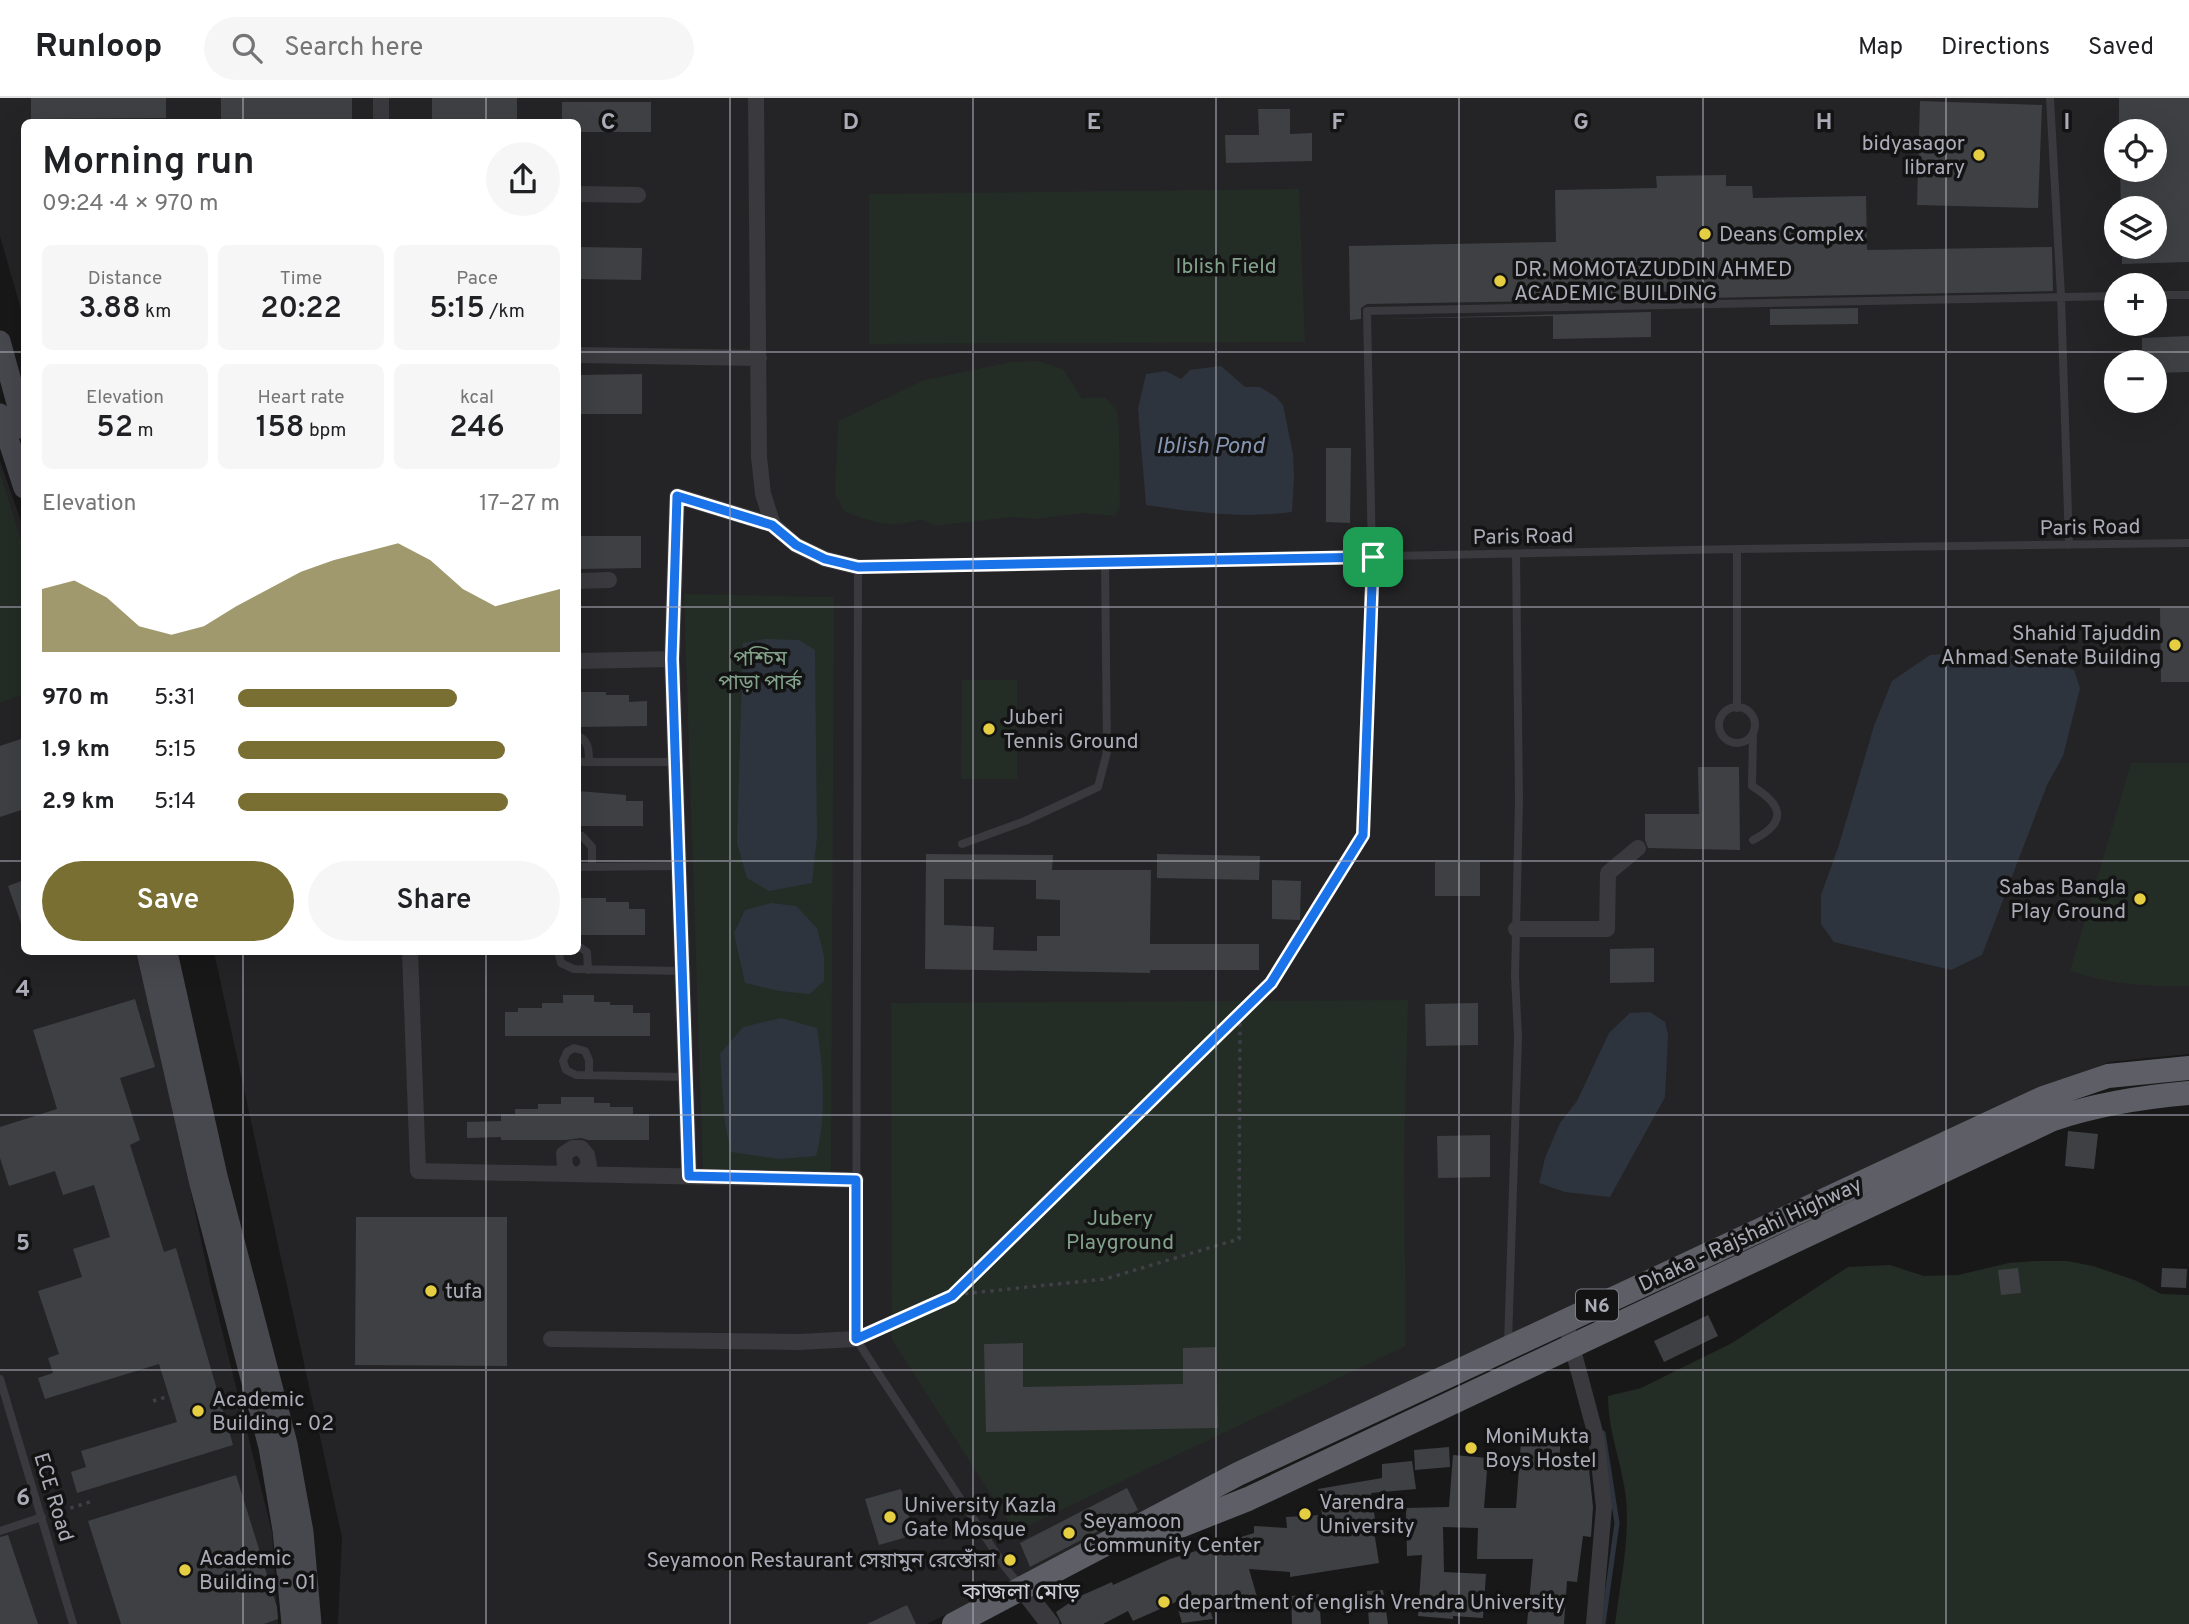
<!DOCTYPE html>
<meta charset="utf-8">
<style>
body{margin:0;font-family:Overpass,"Noto Sans Bengali",sans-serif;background:#f6f6f6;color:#202124;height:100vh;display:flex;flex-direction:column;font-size:26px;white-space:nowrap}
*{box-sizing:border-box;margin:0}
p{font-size:23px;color:#757577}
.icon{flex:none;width:38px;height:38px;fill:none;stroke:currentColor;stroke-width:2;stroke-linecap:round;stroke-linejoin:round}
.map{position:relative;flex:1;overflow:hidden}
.sheet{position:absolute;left:21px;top:21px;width:560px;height:836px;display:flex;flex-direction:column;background:#fff;border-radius:10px;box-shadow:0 7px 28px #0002}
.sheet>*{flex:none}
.tools{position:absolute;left:2104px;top:21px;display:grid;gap:14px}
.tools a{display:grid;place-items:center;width:63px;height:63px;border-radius:50%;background:#fff;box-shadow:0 7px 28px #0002;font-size:35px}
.pin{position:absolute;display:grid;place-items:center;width:60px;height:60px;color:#fff;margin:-30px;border-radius:14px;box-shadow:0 4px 10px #0006}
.round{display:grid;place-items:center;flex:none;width:74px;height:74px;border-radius:37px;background:#f6f6f6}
.summary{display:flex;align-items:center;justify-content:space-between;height:119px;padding:0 21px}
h1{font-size:38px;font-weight:600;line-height:52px}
.figures{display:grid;grid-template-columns:repeat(3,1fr);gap:10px;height:119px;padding:7px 21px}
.figures div{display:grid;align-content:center;border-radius:10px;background:#f6f6f6;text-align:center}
.figures b{font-size:30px;font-weight:600}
.figures small{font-size:19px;font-weight:400}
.figures p{font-size:19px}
.chart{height:196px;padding:14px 21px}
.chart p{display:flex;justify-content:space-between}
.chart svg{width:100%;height:126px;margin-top:7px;fill:#796f32;opacity:.7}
.button{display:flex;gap:14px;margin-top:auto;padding:14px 21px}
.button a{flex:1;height:80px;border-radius:42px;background:#796f32;color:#fff;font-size:28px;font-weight:600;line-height:80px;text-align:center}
.button a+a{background:#f6f6f6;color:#202124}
ul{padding:0 21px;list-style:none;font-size:23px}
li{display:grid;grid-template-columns:112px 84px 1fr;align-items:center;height:52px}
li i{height:18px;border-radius:9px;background:#796f32}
header{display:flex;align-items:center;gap:42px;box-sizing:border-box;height:98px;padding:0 35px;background:#fff;border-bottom:2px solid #e0e0e0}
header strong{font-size:33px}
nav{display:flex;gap:38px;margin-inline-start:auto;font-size:24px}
.search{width:490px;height:63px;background:#f6f6f6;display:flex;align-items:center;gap:18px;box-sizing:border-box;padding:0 24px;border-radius:38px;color:#757577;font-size:26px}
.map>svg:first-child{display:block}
.built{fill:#242426;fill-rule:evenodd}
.green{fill:#242c26}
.water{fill:#2e343d}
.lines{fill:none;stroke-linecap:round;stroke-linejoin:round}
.stream{stroke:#2e343d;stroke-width:5}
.building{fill:#3f4043;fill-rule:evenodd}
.path{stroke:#3f3f45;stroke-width:3.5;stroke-dasharray:3.5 5;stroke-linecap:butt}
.service{stroke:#39393e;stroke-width:8}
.minor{stroke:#39393e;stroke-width:16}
.tertiary{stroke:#39393e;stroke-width:19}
.secondary{stroke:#47474e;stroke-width:21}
.trunk{stroke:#5d5e66;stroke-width:24}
.route-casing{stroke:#fff;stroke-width:14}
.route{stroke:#1a73e8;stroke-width:9}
.grid{fill:none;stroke:#abacb8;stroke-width:2;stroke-opacity:0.55}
.poi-dot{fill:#e6ce43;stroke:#131314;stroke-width:2.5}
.labels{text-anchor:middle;stroke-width:7;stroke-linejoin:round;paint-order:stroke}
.shield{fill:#131314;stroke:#7d7e87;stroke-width:2}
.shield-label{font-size:19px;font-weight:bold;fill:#abacb8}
.poi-label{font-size:21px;fill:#abacb8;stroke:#131314;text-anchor:start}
.park-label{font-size:21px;fill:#83a28b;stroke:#131314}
.street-label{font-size:21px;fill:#abacb8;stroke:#131314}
.water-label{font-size:23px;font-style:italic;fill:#8494b1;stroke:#131314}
.neighbourhood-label{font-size:23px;fill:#cbccd5;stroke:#131314}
.grid-label{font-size:23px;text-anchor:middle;font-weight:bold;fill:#abacb8;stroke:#131314;stroke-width:7;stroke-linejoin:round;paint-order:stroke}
</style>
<header>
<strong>Runloop</strong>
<div class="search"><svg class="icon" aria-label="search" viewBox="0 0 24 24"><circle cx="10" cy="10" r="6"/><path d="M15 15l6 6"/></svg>Search here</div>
<nav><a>Map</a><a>Directions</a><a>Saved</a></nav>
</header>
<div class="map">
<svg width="2189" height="1526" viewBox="0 0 2189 1526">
<rect width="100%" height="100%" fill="#181819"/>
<path class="built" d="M0,0H2189V956L2109,964L1178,1400L927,1526H338L342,1439L214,854H578V24H24V222L0,138ZM2116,33H2154V72H2116ZM2116,110H2154V149H2116ZM2116,187H2154V226H2116ZM2116,264H2154V303H2116Z
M0,363L24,432V854H140L210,1184L272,1434L278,1526H0Z"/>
<path class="green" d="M1299,91L1305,244L869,246V96Z
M1038,263L1063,271L1082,300L1105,299L1117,313L1119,332L1120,409L1114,418L1083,415L1037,421L1011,419L935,428L921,421C891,432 872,424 844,413L835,395L838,323L924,282L1011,264Z
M0,375L24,451V596L0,605Z
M684,496L834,499L831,1077L703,1075Z
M962,582H1017V681H961Z
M2131,665H2189V888C2148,889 2109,886 2070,873Z
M1408,902L1404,1063L1406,1248L1015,1434L892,1242L891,905Z
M2034,1163H2067L2093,1168L2137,1183L2161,1196L2189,1197V1526H1615C1620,1486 1630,1441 1626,1400C1622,1365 1608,1334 1608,1298L1641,1290L1732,1245L1848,1169L1890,1167L1924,1178L1958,1177L2009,1165Z"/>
<path class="water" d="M1221,268L1245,289H1260L1276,299L1283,307L1293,356L1294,379L1292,414C1242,421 1195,414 1146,407L1138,311L1146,276L1166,273L1181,281L1190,272Z
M765,541L799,542L815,552L817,739L812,785L769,793L747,780L737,745L743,545Z
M1974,554L2041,561L2074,572L2080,590L2063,658L2047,687L1982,857L1951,872L1834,844L1821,826V797L1839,747L1874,628L1892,583L1930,557Z
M771,805L796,808L817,830L824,858V883L810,896L779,893L745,885L734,835L745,812Z
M1650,914L1665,924L1668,937L1665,999L1610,1099L1565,1094L1539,1085L1545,1060L1560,1025L1577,1003L1609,935L1630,915Z
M781,920L817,930C823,969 827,1020 816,1058L779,1061L731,1054L725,1026L720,956L743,929Z"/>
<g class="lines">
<path class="stream" d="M1603,1526L1617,1425L1603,1335"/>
</g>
<path class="building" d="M31,0H166V20L31,21Z
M221,0H352V24H221Z
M432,0H517V24H432Z
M2119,0H2189V164L2122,166V149H2154V110H2121L2120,72H2154V33H2119Z
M1920,3L2042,7L2038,110L1917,107Z
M562,4H651V34H578V24H562Z
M1258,11H1290V36L1312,35V63L1226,65L1225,37H1259Z
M1726,77V88H1752L1753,100L1866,98L1867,152L2052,149L2053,193L1704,200V193L1650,194V201L1367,206L1361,210V221L1350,222L1349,148L1556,144L1555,92L1657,90L1656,78Z
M578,149L642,150L641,182L578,181Z
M1858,210V226L1770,227V211Z
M1651,214V239L1553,241V218L1374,221Z
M2189,238V274L2154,275V264H2142V240Z
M642,276V316H578V277Z
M1326,350H1351L1350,425L1326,424Z
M578,438H641V470L578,471Z
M2160,510H2189V584H2161Z
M578,594H606V597H629V604L647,603V628L578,629Z
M24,640V711L0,719V648Z
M1698,669H1739L1740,752L1648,750L1645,742V716H1699Z
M578,693L626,697V703H643V728H578Z
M926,756L1053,757L1052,772H1151L1150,846H1259V872H1150V875L925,871ZM944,781L1036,782V801L1060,802V838H1037V853L993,852L994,829L944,827Z
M1157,756L1260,758L1259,782L1157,780Z
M1435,764H1480V798H1435Z
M24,782V828H22L8,788Z
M1272,782L1301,783L1300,822L1272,821Z
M578,800H606V804H629V811H645V837H578Z
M1654,850V884L1610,885V851Z
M563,897H594V904H610V907H633V915H650V938H505V914H518V910H542V905H563Z
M135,901L155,969L120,980L140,1042L130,1047L164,1154L176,1150L233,1347L77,1395L71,1374L86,1369L81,1353L177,1324L159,1266L45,1301L38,1280L53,1275L48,1260L59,1256L38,1193L82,1179L73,1151L110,1139L94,1087L63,1097L55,1073L9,1088L0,1060V1029L57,1011L33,932Z
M1478,905V947L1426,948L1425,906Z
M561,999H594V1005H610V1009H633V1016H649V1042H588L581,1040L566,1042H501V1039L467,1040V1024L501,1023V1016H515V1011H538V1006H561Z
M2068,1033L2098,1036L2094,1071L2065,1068Z
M1490,1037V1079L1438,1080L1437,1038Z
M356,1119H507V1268L355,1267Z
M2018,1170L2021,1195L2001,1197L1998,1172Z
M2162,1170L2187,1171L2186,1190L2161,1189Z
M1708,1217L1718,1238L1664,1264L1654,1243Z
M1023,1245V1289L1183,1286V1250L1216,1249L1218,1330L986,1334L984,1246Z
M1522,1331L1561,1333L1559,1369L1589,1371L1593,1409L1591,1439L1583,1438L1577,1484L1567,1483L1564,1526H1527L1533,1461H1477L1478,1430L1443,1429L1444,1474L1486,1476L1483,1520L1453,1518V1521L1418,1518L1422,1457L1407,1458L1406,1410L1449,1409L1453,1357L1488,1360L1484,1410H1516Z
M1449,1349L1450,1369L1415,1372L1414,1352Z
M1412,1363L1416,1391L1371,1395L1376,1427H1373L1379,1465L1290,1479V1474L1249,1471L1259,1506L1210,1512L1213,1521L1182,1525L1176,1504L1133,1523L1128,1513L1103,1526H1062L1056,1514L1078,1499L1112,1484L1113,1487L1170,1461L1254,1435V1428L1287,1430L1286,1419L1322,1417L1318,1391L1382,1380V1366Z
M236,1377L277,1509L278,1521L264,1526H121L88,1423Z
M1127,1390L1138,1412L1030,1469L1020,1445Z
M901,1391L914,1437L879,1447L865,1401Z
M8,1437L38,1526H0V1439Z
M1383,1492L1388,1526H1369L1367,1493Z
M1319,1496L1321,1526H1292L1291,1498Z
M907,1507L916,1526H867Z"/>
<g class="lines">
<path class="path" d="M952,1197L1271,885L1363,737L1372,471
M871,1234L952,1197L1105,1181L1239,1141L1240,916
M153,1303L169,1298
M54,1415L93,1403"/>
<path class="service" d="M2050,0L2061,198L2069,447
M2154,197H2189
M1737,451V610
M1372,459L1367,213L2116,198
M1719 627a18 18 0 1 1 36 0a18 18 0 1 1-36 0Z
M578,638C589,643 589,653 589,664
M578,664H675
M578,738H582L592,749V768
M1753,742C1788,724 1783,707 1752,688L1753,635
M962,746L1025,723L1098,689L1107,654L1105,464
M578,769L679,768
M578,848L587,854L588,872
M562,854L559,857L561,865L574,871L682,873
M589,976V962L585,953L574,950L567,954L563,963L566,972L576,977L685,979
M1508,1245L1518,939L1515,878L1519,702L1516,456
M0,1281L73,1526
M0,1433L42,1419
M1021,1489L1005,1469L856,1241L858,469L1737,451L2189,445"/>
<path class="minor" d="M381,0V24
M756,0L759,359L763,396L773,427L796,447L825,461L858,469
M578,96L638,97
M578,257L759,260
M578,483L609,482
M672,561L677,398L773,427
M578,563L672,561L689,1078
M1516,831H1607L1608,775L1638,750
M410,854L418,1073L856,1082
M570,1076L565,1068L564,1056L573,1050H581L587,1057L589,1067L582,1076
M1565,1222L1596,1338L1604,1409L1594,1526
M551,1241L799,1244L856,1241"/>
<path class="tertiary" d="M1023,1491L1050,1526"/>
<path class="secondary" d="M0,243L24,331
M0,316L24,390
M147,854L199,1082L269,1349L283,1432L292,1526
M167,854L217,1078L287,1346L303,1434L311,1526"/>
<path class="trunk" d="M1137,1445L1248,1401L2053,1021C2098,1006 2142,999 2189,995
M954,1526L1238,1376L2043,1000L2108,978L2189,970"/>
</g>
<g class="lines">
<defs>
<path id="route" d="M677,398L772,427L796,447L825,461L858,469L1373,459L1363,737L1271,885L952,1198L856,1241V1082L689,1078L672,561Z"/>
</defs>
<use href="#route" class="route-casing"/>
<use href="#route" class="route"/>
</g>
<path class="grid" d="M243,0V24M486,0V24M730,0V1526M973,0V1526M1216,0V1526M1459,0V1526M1703,0V1526M1946,0V1526M0,254H24M578,254H2189M0,509H24M578,509H2189M0,763H24M578,763H2189M243,854V1526M486,854V1526M0,1017H2189M0,1272H2189"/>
<g class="poi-dot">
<circle cx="1979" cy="57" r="7"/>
<circle cx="1705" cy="136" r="7"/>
<circle cx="1500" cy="183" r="7"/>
<circle cx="2175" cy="547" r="7"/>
<circle cx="989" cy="631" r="7"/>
<circle cx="2140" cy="801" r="7"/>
<circle cx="431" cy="1193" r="7"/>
<circle cx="198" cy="1313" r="7"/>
<circle cx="1471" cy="1350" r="7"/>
<circle cx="1305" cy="1416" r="7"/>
<circle cx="890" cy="1419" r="7"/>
<circle cx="1069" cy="1435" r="7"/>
<circle cx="1010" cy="1462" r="7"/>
<circle cx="185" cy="1472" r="7"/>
<circle cx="1164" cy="1504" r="7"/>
</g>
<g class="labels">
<rect class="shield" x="1576" y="1191.5" width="42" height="31" rx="5"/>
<g class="shield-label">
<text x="1597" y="1214">N6</text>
</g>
<g class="poi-label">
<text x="1965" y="52" text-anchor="end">bidyasagor<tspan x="1965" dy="24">library</tspan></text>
<text x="1719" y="143">Deans Complex</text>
<text x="1514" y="178">DR. MOMOTAZUDDIN AHMED<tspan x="1514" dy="24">ACADEMIC BUILDING</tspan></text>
<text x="2161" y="542" text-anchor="end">Shahid Tajuddin<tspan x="2161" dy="24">Ahmad Senate Building</tspan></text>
<text x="1003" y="626">Juberi<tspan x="1003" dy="24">Tennis Ground</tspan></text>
<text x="2126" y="796" text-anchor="end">Sabas Bangla<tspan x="2126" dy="24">Play Ground</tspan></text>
<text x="445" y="1200">tufa</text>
<text x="212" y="1308">Academic<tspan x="212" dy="24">Building - 02</tspan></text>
<text x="1485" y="1345">MoniMukta<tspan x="1485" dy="24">Boys Hostel</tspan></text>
<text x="1319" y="1411">Varendra<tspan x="1319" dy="24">University</tspan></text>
<text x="904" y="1414">University Kazla<tspan x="904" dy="24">Gate Mosque</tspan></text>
<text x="1083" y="1430">Seyamoon<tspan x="1083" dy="24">Community Center</tspan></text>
<text x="199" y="1467">Academic<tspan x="199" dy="24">Building - 01</tspan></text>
<text x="996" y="1469" text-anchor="end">Seyamoon Restaurant সেয়ামুন রেস্তোঁরা</text>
<text x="1178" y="1511">department of english Vrendra University</text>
</g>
<g class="park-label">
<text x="1226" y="175">Iblish Field</text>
<text x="760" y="567">পশ্চিম<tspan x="760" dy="24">পাড়া পার্ক</tspan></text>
<text x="1120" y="1127">Jubery<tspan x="1120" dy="24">Playground</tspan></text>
</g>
<g class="street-label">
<text transform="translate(2090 429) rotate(-1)" y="7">Paris Road</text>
<text transform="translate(1523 438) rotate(-1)" y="7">Paris Road</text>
<text transform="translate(1750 1136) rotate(-25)" y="7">Dhaka - Rajshahi Highway</text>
<text transform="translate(54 1399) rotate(73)" y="7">ECE Road</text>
</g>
<g class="water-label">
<text x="1210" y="355">Iblish Pond</text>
</g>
<g class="neighbourhood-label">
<text x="1021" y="1501">কাজলা মোড়</text>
</g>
</g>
<g class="grid-label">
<text x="608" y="31">C</text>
<text x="851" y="31">D</text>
<text x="1094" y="31">E</text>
<text x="1338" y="31">F</text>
<text x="1581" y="31">G</text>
<text x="1824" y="31">H</text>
<text x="2067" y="31">I</text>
<text x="23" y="898">4</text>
<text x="23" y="1152">5</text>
<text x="23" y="1407">6</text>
</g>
</svg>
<div class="tools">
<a><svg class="icon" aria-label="locate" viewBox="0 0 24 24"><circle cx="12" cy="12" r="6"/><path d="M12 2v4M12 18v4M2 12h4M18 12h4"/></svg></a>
<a><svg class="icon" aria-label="layers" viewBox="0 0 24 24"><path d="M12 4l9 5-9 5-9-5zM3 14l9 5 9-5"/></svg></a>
<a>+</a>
<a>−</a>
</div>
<div class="pin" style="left:1373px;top:459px;background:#1e9e55"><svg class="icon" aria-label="arrive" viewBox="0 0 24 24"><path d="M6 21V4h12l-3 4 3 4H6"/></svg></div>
<section class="sheet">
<div class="summary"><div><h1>Morning run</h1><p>09:24 · 4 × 970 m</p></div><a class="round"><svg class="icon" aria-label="share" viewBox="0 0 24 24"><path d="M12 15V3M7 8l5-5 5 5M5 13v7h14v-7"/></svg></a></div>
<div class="figures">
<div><p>Distance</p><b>3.88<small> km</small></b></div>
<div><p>Time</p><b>20:22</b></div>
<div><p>Pace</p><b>5:15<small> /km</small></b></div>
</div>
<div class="figures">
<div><p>Elevation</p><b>52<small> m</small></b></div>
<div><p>Heart rate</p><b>158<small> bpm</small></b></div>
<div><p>kcal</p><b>246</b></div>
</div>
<div class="chart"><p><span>Elevation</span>17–27 m</p>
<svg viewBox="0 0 160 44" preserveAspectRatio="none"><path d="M0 44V22L10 19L20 25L30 35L40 38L50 35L60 28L70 22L80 16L90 12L100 9L110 6L120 12L130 22L140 28L150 25L160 22V44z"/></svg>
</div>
<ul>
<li><b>970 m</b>5:31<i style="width:68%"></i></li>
<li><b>1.9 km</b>5:15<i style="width:83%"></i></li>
<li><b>2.9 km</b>5:14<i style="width:84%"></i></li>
</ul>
<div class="button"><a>Save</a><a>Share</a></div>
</section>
</div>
